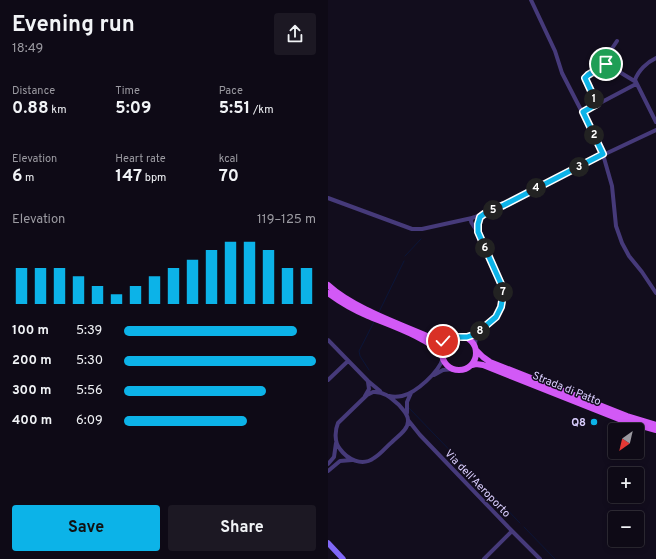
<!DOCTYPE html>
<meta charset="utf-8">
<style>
body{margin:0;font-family:Overpass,sans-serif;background:#1c1823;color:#f1f3f6;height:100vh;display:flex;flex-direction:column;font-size:15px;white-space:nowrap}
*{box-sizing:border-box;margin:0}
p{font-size:13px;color:#9b9aa1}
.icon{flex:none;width:22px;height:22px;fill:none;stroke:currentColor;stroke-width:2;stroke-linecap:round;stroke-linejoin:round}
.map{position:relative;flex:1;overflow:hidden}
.drawer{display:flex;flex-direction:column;background:#0e0a16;width:328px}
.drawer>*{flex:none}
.needle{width:26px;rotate:214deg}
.fabs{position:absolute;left:280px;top:423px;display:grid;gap:8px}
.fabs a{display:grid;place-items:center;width:36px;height:36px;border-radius:4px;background:#0e0a16;box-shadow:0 2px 6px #0003,0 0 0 1px #2e2b35;font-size:20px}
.pin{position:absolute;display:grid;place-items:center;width:34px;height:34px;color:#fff;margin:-17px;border:2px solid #fff;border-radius:50%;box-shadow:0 1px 4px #0007}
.km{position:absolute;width:20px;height:20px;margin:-10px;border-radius:50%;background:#222;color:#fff;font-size:11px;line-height:20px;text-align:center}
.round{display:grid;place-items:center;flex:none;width:42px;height:42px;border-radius:4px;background:#1c1823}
.overview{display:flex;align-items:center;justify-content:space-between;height:68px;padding:0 12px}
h1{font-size:22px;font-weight:700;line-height:30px}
.metrics{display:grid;grid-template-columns:repeat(3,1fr);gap:6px;height:68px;padding:4px 12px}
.metrics div{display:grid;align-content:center}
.metrics b{font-size:17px;font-weight:700}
.metrics small{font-size:11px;font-weight:400}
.metrics p{font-size:11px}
.chart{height:112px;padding:8px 12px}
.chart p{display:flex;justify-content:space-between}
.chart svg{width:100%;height:72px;margin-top:4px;stroke:#0cb3e8;stroke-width:6}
.button{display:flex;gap:8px;margin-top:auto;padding:8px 12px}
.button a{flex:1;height:46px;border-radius:4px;background:#0cb3e8;color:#111;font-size:16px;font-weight:700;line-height:46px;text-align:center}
.button a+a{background:#1c1823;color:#f1f3f6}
ul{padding:0 12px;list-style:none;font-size:13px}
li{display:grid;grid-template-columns:64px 48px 1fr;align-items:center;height:30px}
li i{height:10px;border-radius:5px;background:#0cb3e8}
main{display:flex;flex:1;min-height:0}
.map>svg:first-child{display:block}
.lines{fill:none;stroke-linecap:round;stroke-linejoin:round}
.stream{stroke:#0b1538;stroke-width:1}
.street{stroke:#463a7a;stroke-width:4}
.secondary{stroke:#8068f7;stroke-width:5.5}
.primary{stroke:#d259f6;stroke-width:6}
.route-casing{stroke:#fff;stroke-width:8}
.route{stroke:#0cb3e8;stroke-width:5}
.poi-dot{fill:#0cb3e8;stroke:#120d1d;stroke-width:1.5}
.labels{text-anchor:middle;stroke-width:3;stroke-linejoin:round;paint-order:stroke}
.street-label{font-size:11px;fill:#d8ccfc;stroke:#120d1d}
.poi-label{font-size:11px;font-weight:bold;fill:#d8ccfc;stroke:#120d1d;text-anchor:end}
</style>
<main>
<section class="drawer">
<div class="overview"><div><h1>Evening run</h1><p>18:49</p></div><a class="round"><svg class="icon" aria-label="share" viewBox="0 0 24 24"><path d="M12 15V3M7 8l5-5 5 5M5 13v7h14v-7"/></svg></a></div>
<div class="metrics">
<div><p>Distance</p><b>0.88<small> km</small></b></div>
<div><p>Time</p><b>5:09</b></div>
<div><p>Pace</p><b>5:51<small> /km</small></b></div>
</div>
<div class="metrics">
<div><p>Elevation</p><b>6<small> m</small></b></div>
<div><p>Heart rate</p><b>147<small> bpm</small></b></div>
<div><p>kcal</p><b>70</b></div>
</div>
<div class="chart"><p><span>Elevation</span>119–125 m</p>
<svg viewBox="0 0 160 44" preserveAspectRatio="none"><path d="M5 44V22M15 44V22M25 44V22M35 44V27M45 44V33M55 44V38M65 44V33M75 44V27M85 44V22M95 44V17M105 44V11M115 44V6M125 44V6M135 44V11M145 44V22M155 44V22"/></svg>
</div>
<ul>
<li><b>100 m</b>5:39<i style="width:90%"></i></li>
<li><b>200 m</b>5:30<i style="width:100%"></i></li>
<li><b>300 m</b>5:56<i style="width:74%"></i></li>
<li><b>400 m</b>6:09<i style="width:64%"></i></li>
</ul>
<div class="button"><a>Save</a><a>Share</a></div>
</section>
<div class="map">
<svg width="328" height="559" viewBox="0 0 328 559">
<rect width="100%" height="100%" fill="#120d1d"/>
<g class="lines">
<path class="stream" d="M77,256L93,239
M51,312L76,261
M41,370L32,356L31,351L46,322
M80,407L192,523
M196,527L227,559"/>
<path class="street" d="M203,0L227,51L234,73L274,151L284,186L288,226L294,243L301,256L314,272L328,293
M328,58C319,62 310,71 307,80L328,122
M277,64V59L289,41
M269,104L257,79C261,73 273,64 280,65L308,82
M255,112L308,84
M0,198L84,229H94L144,218
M143 221a4 4 0 1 1 8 0a4 4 0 1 1-8 0Z
M147,217L175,205L275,155L328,130
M145,225L150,233L173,284C185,319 146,322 147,346
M133,337L142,336L151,332
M0,340L40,381L52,391
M106,375L115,370L126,369
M0,380L20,361
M45,392C56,391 63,398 71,405C75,410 80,414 80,420C81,429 70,436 64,442C58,447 53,454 46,458C34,467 19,459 12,449C6,442 7,430 10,423L39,395Z
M37,396L41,389L40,382
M61,396C65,397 69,397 74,396C88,393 111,372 115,358
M79,413V402L83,393
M80,420L92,435L184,531L156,559
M0,464L6,457L8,443
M0,471L12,461L24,460
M184,531L212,559"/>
<path class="secondary" d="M0,543L15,559"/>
<path class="primary" d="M0,285C26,309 75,325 108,340L115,341L122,339
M0,293C12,302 26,310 40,316C59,324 104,339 115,356
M114 353a17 17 0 1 1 34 0a17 17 0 1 1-34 0Z
M148,350L155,357L162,362L299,416L328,425
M144,365L148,364L155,365L296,421L328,430"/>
</g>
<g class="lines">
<defs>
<path id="route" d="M115,341L127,337H139L148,334L168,317L173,307L175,295L174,286L150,232V224L152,217L156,214L176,205L275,154L255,112L269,104L257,78L260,75L278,64"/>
</defs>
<use href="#route" class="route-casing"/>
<use href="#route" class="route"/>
</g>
<circle class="poi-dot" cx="266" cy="422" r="4"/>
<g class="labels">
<g class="street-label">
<text transform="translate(239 388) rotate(22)" y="4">Strada di Patto</text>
<text transform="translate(150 483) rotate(46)" y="4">Via dell'Aeroporto</text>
</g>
<g class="poi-label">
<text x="258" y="426">Q8</text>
</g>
</g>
</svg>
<div class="fabs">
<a><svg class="needle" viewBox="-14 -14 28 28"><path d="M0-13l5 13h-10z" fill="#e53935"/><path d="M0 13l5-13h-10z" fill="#9b9aa1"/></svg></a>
<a>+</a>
<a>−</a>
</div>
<div class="pin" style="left:278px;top:64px;background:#1e9e55"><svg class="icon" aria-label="arrive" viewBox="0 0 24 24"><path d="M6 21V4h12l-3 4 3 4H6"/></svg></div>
<div class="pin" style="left:115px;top:341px;background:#d93025"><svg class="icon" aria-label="check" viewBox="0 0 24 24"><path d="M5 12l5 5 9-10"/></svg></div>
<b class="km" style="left:266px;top:99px">1</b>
<b class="km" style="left:266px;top:135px">2</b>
<b class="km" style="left:251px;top:167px">3</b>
<b class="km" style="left:208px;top:188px">4</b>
<b class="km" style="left:165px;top:210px">5</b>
<b class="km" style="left:157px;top:248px">6</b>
<b class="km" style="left:175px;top:292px">7</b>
<b class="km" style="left:152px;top:331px">8</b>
</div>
</main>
